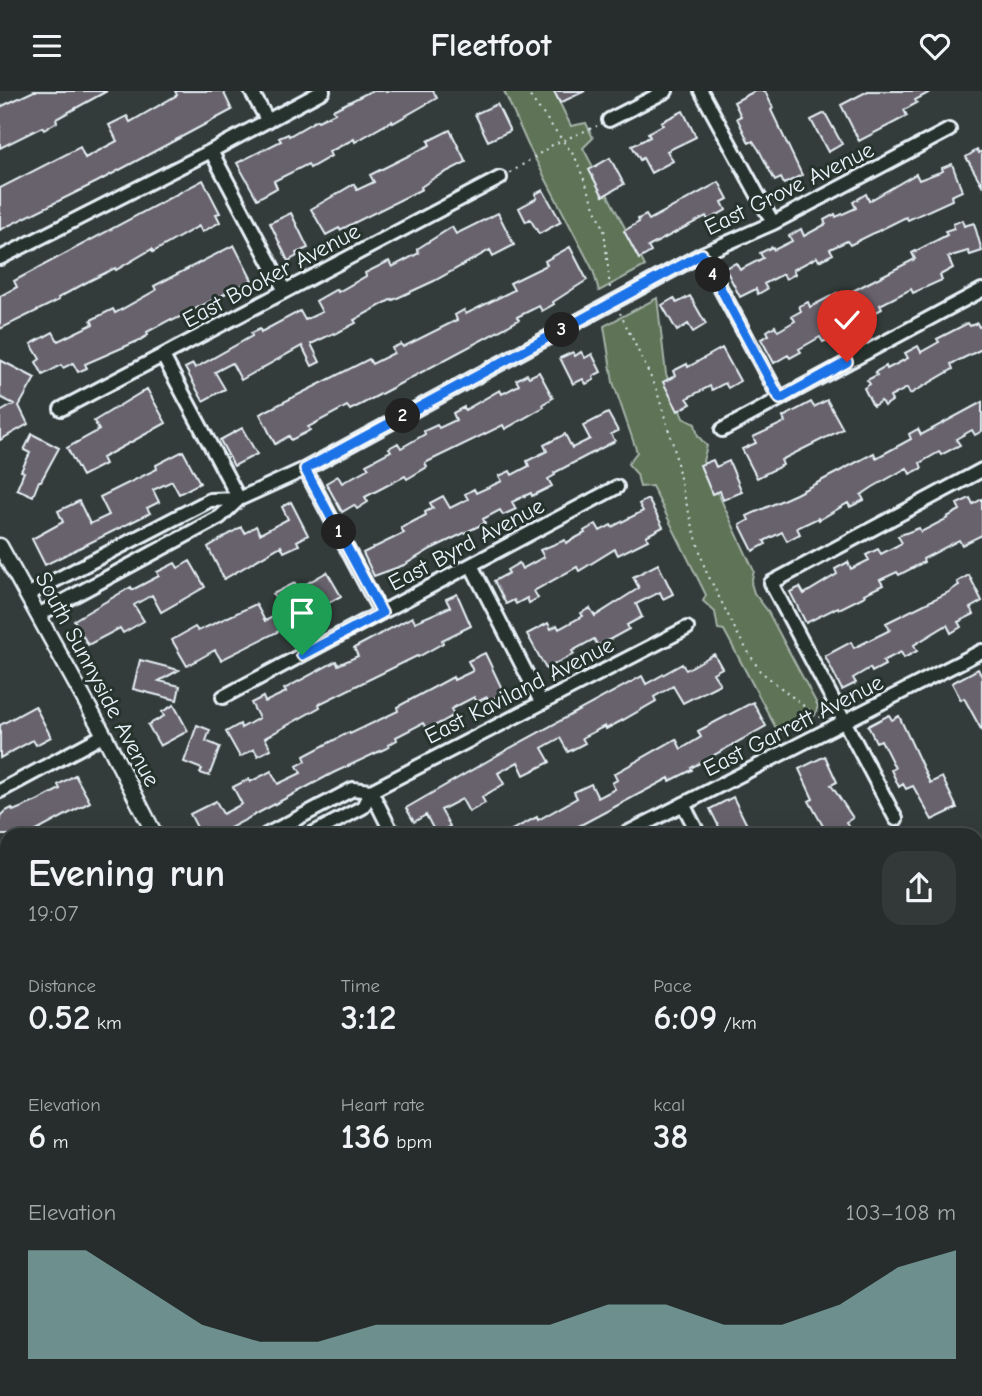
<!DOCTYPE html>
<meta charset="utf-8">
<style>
body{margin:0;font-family:"Comic Neue",sans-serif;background:#323938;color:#f1f3f6;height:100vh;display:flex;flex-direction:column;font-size:26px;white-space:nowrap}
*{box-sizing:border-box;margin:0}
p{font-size:23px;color:#a4a8a9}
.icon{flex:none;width:38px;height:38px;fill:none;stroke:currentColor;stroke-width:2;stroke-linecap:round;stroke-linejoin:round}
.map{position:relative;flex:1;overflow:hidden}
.panel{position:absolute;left:0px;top:737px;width:984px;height:569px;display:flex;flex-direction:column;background:#262d2c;border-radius:21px 21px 0 0;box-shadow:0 7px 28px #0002,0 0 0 2px #424948}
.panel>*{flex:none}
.pin{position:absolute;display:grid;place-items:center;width:60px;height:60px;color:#fff;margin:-72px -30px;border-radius:50% 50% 50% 0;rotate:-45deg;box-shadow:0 0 7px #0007}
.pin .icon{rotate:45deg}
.km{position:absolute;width:35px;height:35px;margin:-18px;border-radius:50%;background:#222;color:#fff;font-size:19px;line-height:35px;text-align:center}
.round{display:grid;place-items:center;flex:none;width:74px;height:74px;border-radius:21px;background:#323938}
.head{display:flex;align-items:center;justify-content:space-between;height:119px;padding:0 28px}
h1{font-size:38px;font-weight:700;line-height:52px}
.stats{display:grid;grid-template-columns:repeat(3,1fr);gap:10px;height:119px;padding:7px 28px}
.stats div{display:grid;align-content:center}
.stats b{font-size:35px;font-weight:700}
.stats small{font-size:19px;font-weight:400}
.stats p{font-size:19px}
.chart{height:196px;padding:14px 28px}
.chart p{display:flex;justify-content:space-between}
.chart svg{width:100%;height:126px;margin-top:7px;fill:#8bbbb9;opacity:.7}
header{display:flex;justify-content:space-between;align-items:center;height:91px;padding:0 28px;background:#262d2c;font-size:32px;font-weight:700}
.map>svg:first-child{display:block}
.green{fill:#5f7357;stroke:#a4b2a8;stroke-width:2}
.building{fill:#67626c;stroke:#e8f1f8;stroke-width:2}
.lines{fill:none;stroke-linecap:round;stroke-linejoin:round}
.service-casing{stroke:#e8f1f8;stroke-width:11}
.minor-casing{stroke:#e8f1f8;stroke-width:18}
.tertiary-casing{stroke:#e8f1f8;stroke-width:19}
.primary-casing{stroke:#e8f1f8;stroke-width:24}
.path{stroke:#e8f1f8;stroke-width:2;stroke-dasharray:2 5;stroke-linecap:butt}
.service{stroke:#26332d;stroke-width:6}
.minor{stroke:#26332d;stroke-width:12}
.tertiary{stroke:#26332d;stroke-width:14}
.primary{stroke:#706e59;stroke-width:19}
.route-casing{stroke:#fff;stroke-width:14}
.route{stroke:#1a73e8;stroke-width:9}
.labels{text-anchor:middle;stroke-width:6;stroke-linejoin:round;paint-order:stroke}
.street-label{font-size:23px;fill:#e8f1f8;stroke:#26332d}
</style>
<header><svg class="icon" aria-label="menu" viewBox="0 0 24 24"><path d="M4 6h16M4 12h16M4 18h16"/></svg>Fleetfoot<svg class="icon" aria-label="heart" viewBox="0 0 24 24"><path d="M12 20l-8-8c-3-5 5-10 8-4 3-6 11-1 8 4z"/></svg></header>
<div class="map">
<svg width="982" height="1305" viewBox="0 0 982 1305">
<rect width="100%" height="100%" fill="#333c3a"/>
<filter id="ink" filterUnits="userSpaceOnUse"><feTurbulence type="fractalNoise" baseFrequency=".0143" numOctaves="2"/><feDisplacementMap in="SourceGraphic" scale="14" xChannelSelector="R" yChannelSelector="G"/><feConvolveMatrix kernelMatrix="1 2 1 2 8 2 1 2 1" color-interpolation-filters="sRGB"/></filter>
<g filter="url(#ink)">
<path class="green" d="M504,0H554L571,35L586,32L593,47L583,57L645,175L599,200L593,179L528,54Z
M657,207L666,283L683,327L695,333L698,345L707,355L703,370L754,480L751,492L754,502L767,519L818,615L815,624L779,643L724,539L718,538L715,521L703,510L706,504L652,395L640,396L637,383L628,373L637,361L613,291L604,235Z
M982,880V1305H456L452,1299L976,1298V883Z"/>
<path class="building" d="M34,0H107L56,28L57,31L44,39L42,36L0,57V16Z
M175,0H223L232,19L97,91L0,139V97L80,56L85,67L117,50L109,34L127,25L130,31L177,4Z
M371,0H433L437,7L393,32L392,30L355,51L354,48L329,61L331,65L310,77L308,73L274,90L277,97L257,108L237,72L281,50L279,47L288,43L289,45L317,29L318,30L335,22L333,19Z
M554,0H585L560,12Z
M755,0H765L773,17L771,19L802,84L784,93L781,87L775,90L759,59L753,50L749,52L737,27L741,25L734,11Z
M868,0H932L915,9L917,12L904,19L907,25L859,50L841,14Z
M497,13L510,40L488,50L475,23Z
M683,20L696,46L667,60L673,70L651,82L643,67L640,69L632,55L650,46L648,42L663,34L661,31Z
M825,22L842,53L828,61L811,29Z
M450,39L466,71L434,87L421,96L422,98L340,139L339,137L326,144L311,118L354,93L357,99L374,91L370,84L430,54L428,50Z
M977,59L979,62L982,60V94L966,66Z
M610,67L624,93L603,105L589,79Z
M952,73L962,100L951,105L952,109L908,129L906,126L850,154L847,150L830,158L833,163L819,170L817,166L793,179L795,183L786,188L783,183L764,193L767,198L758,203L756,198L740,206L725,177L736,172L740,179L763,167L760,162L772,156L774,159L792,150L789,145L801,138L804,145L826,133L824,129L835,123L836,126L856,117L853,111L866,103L869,110L916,83L919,89L943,80L942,77Z
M203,89L220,122L216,123L220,131L202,141L199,135L153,161L152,158L116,179L115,177L89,190L58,207L59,209L0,238V205L17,196L14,190Z
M719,91L728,108L722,111L726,119L708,129L706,125L648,156L651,161L639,168L624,140L639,131L638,128L646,124L649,129Z
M543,99L561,131L539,143L530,128L526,131L519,117L537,107L535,103Z
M291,122L308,157L296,162L297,165L288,170L270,132Z
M498,122L514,154L493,165L490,159L434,190L393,209L392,208L354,229L356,232L335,243L334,242L311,253L320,271L312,275L302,255L241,289L232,272L215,281L225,298L203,310L185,277L193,273L195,277L252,245L251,242L260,238L261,241L300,220L305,229L322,221L316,210L337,198L338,201L366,185L365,182L389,170L392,176L419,162L417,158L452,136L456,143Z
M962,129L964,135L974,132L982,160L970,164L968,160L948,166L953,177L940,184L942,189L913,202L911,198L880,214L882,218L851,234L850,230L833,239L836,245L823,251L820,246L799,258L801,261L790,267L788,264L774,272L761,248L769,244L767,240L775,235L778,240L795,230L792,225L801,220L799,215L808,211L810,216L837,202L839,207L915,168L912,162L947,144L945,140L954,137L953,133Z
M234,154L252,189L172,230L171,228L147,241L148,244L140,249L85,273L87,277L78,281L73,272L63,277L61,274L43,284L36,271L40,268L31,253L53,241L58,250L93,233L91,229L113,218L115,222L156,199L154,195Z
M570,156L587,189L553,211L554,213L542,220L539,215L517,226L519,229L362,313L350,319L347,315L308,336L310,339L305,342L291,349L289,345L275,353L260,323L369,268L372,273L394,262L392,257L401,253L403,256L457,229L455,224L464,219L466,223L514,199L510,192L547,174L545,170Z
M690,205L706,233L693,241L688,233L677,240L662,214L674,207L677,212Z
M968,232L970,235L977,232L979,236L982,235V258L951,273L953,278L910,303L907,297L890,306L892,310L884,315L881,310L873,315L864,297L870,293L867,289L877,284L875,281L886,275L887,278L908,267L905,262L918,255L921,261L939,251L937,248Z
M722,257L740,290L728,297L725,292L712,299L710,295L687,307L691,313L678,320L663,291L675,285L673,280L687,273L688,276Z
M573,261L575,265L581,261L585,267L592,263L601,281L593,285L594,289L586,293L583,288L573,293L560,267Z
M0,269L35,287L19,315L28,333L0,349V321L14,313L0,306Z
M539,281L553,307L543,313L544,316L505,338L503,334L425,372L427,376L407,388L405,385L365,406L368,411L357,418L354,414L342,421L326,392L338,385L342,392L369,377L366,373L391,360L389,357L398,352L401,357L425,343L424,340L437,334L439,337L456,329L453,322L464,316L465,319L500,299L502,303L519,294L516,289L527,283L529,286Z
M147,298L166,332L102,367L105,373L82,385L67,357L99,339L94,330Z
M827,309L843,338L781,369L783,374L757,387L742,358L756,352L753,346L785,331L783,326L811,311L814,316Z
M982,311V340L975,344L972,339L956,348L960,354L941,364L939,361L920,372L922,377L910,383L907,377L873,396L861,404L864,409L850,416L848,412L819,429L818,427L797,437L800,443L787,450L782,441L764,450L766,453L753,460L740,434L749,429L747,425L796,403L874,362L876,367L911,348L909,343L918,338L921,344Z
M608,322L618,340L611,343L615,350L554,382L555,384L548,388L552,395L532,405L531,402L512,411L516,418L503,424L500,419L483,428L485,432L431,458L404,474L374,485L363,462L404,442L401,437L426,424L425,421L433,417L430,412L443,405L450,417L468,408L465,403L474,398L476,402L502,390L499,385L510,380L512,384L529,375L527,370L547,360L544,354L565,343L572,357L590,348L583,335Z
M242,337L257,363L234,375L220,349Z
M32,343L59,357L41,390H39L33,405L17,398L24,381L21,380L30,362L24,359Z
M183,360L200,392L179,403L172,390L153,399L159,411L147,417L150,422L45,474L32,448L63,431L58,420L79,410L90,433L109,424L100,406L157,378L156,374Z
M713,369L716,376L729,370L742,401L723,409L720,400L712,403L700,374Z
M970,407L973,413L982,408V444L962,454L959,449L923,468L924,471L899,484L897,481L880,489L883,494L864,503L865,505L839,518L838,516L806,532L790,501L800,496L804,503L837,483L835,478L848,471L851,478L869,469L866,464L878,458L881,463L902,452L898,445L919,437L921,441L948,427L947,426L960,419L957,413Z
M648,408L663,436L646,445L648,449L618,464L615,458L579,480L577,476L534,500L538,507L529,512L527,507L516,513L514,509L506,513L494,490L509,482L507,479L519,472L522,478L544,466L540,459L565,449L566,452L585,442L584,440L596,433L600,440L611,434L612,436L643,420L639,413Z
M291,411L308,444L297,450L299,454L284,461L281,455L224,488L208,456L241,436L245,442L256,435L260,443L288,428L282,416Z
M190,470L205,496L161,521L152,504L134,514L144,530L123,542L120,537L88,554L74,529L131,496L132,499L159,485L157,481L175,472L178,477Z
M658,473L673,503L663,508L660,501L636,513L642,526L627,534L629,538L598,555L594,548L572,560L574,563L546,578L527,543L548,532L551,538L557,534L559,538L583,525L581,522L590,517L595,525L639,497L633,486Z
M327,481L341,505L310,522L311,524L221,569L215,559L187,575L172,549L195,536L198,540L256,513L265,530L283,521L273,503L295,492L297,498Z
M969,484L982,510L970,517L974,523L958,531L961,536L951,542L947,534L914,554L917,560L904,567L901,561L883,570L885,574L872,581L870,577L853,587L856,592L842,599L825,565L851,551L854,557L890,539L886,532L947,502L959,494L957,491Z
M457,503L471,535L442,549L443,552L418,566L417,565L319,613L320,616L265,647L271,658L258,665L254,658L240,666L226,641L240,633L241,637L259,627L251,612L263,606L265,611L286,601L284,598L336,570L338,574L358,565L354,557L412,526L415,531L450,516L446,508Z
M485,562L504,602L489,610L487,606L477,611L474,606L451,618L454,624L442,631L427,639L423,632L396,646L397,649L388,654L389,656L333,682L217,744H201L190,723L216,710L223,723L242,713L233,696L249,688L250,691L271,680L278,693L301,682L297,675L306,670L304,665L349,641L350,643L398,620L397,616L453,586L454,589L473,580L468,570Z
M714,563L722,577L713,582L720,593L683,612L673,595L654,606L656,610L623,629L606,638L605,635L582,647L585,652L568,661L560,647L542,657L550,671L524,684L518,671L498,682L504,693L482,706L485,712L469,721L462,708L441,719L450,735L436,743L426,724L414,731L406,717L510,657L642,585L646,593L682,573L686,579Z
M140,569L179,579L159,590L180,595L177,609L133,598Z
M978,578L982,586V640L964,607L961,609L952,592Z
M753,611L766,635L691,677L692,679L670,690L669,687L575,737L576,739L568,744H502L537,726L538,729L577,707L574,701L591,693L598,707L615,698L612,692L617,689L614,683L676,648L681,658L701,646L698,640Z
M174,614L188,640L160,655L148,634L164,625L162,621Z
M35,615L51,646L36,654L33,649L0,667V634Z
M889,624L892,629L899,625L930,692L942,686L957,717L932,729L913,695L906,698L903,693L899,696L891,679L895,677L881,649L876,651L868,635Z
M197,634L210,639L206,650L220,656L209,685L200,682L202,678L184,671Z
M825,665L837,691L831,694L853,727L846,731L855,744H828L809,710L813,708L799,678Z
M75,684L90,711L29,744H0V725L4,721L12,717L13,720L37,710L60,698L58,694Z
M733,706L752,744H723L710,718Z"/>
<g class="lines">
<defs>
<path id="service" d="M438,1298L442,1305"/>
<path id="minor" d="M251,0L268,30
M701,0L773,132
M609,29L666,0
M211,60L285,200
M702,163L780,308
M0,167L211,60L323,0
M163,265L239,408L305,378L702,163L773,132L949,39
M61,318L500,87
M722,339L982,199
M305,378L381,522
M471,474L541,611
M27,504L210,409L239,408L220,426L38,524
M223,606L617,396
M0,700L104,644
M371,700L393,744
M683,713L699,744
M896,728L771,492L982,379
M266,744L353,698L371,700L687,537
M310,744L363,716L371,700
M623,744L982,560
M0,869L7,865
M0,1038L7,1035
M0,1101L7,1114"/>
<path id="tertiary" d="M0,455L104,644L155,744"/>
<path id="primary" d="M976,827L982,824
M976,857L982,854
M68,1305L80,1298
M125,1305L137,1298"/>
</defs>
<use href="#service" class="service-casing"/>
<use href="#minor" class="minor-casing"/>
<use href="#tertiary" class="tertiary-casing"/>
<use href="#primary" class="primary-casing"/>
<path class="path" d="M526,0L575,66L604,138L610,197
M510,82L554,53L597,35
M620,222L656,297L674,357L682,397L705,478L739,546L760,580L815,624L824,627"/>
<use href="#service" class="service"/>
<use href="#minor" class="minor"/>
<use href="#tertiary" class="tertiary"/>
<use href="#primary" class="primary"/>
</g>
</g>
<g class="lines" filter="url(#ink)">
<defs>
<path id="route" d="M302,564L382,522L305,378L702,163L780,308L847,271"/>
</defs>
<use href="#route" class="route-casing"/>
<use href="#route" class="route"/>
</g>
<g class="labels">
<g class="street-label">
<text transform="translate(789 97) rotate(-26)" y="8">East Grove Avenue</text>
<text transform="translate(271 184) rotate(-28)" y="8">East Booker Avenue</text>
<text transform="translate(466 453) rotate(-28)" y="8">East Byrd Avenue</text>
<text transform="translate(98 588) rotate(62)" y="8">South Sunnyside Avenue</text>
<text transform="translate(519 599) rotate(-27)" y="8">East Kaviland Avenue</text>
<text transform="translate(793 634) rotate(-27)" y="8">East Garrett Avenue</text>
</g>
</g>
</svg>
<div class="pin" style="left:302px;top:564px;background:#1e9e55"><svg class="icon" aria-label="arrive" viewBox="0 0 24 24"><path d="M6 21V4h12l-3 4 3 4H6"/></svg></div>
<div class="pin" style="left:847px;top:271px;background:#d93025"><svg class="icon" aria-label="check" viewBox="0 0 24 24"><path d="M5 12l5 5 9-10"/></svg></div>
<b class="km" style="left:339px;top:441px">1</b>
<b class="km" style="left:403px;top:325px">2</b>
<b class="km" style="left:562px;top:239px">3</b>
<b class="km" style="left:713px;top:184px">4</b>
<section class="panel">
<div class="head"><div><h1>Evening run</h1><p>19:07</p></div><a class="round"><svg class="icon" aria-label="share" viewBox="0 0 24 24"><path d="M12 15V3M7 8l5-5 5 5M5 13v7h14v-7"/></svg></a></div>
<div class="stats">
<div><p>Distance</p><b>0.52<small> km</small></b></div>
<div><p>Time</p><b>3:12</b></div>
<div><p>Pace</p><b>6:09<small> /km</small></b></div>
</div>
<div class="stats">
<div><p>Elevation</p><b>6<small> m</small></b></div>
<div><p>Heart rate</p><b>136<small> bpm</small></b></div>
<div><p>kcal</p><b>38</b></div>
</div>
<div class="chart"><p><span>Elevation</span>103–108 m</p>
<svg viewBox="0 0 160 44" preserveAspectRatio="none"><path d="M0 44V6L10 6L20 19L30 32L40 38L50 38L60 32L70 32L80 32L90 32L100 25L110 25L120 32L130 32L140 25L150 12L160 6V44z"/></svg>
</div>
</section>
</div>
